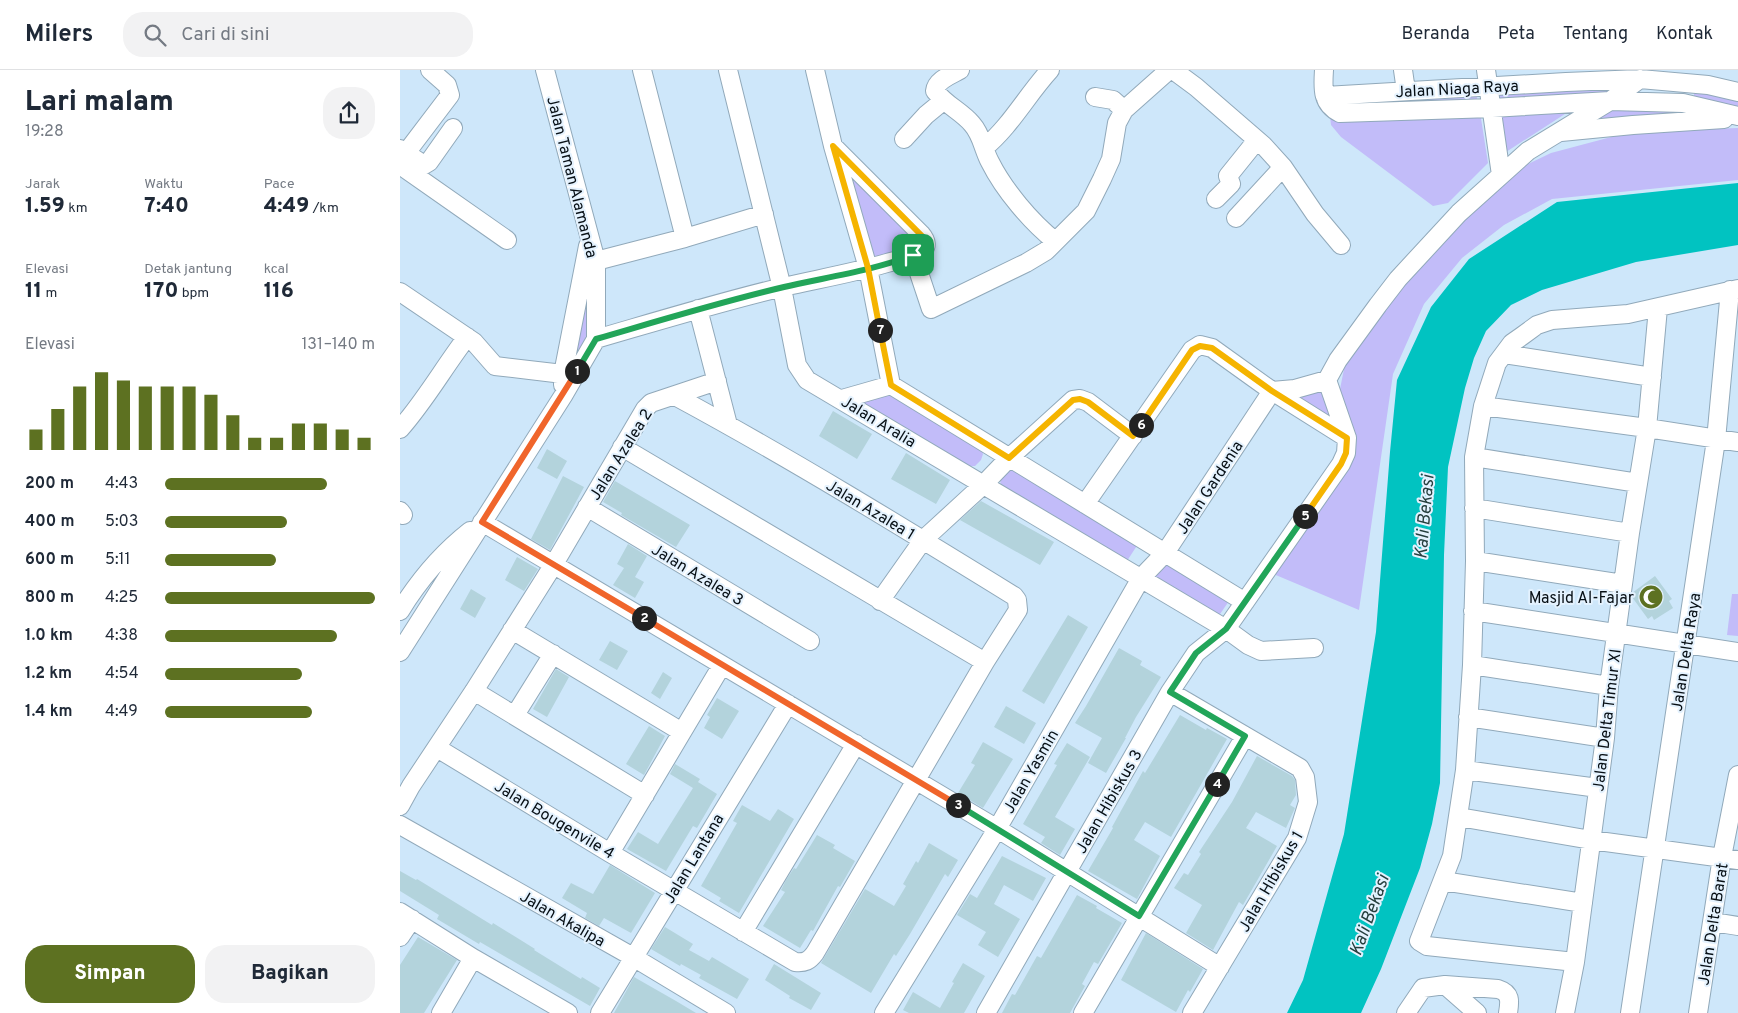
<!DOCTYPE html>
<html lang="id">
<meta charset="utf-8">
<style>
body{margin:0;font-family:Overpass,sans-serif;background:#f2f2f3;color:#1f2937;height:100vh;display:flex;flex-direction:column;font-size:19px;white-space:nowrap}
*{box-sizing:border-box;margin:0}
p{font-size:16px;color:#747a83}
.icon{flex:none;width:28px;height:28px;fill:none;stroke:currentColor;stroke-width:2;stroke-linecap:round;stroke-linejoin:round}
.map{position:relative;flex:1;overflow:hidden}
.details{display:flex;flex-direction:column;background:#fff;width:400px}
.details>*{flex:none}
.pin{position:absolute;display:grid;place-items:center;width:42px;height:42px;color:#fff;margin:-21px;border-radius:10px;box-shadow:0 2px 8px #0006}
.km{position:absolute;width:25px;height:25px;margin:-12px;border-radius:50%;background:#222;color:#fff;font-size:14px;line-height:25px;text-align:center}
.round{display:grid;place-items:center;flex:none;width:52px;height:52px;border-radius:20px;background:#f2f2f3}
.head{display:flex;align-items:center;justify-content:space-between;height:85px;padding:0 25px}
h1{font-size:28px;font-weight:800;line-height:38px}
.metrics{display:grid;grid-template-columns:repeat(3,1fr);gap:8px;height:85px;padding:5px 25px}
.metrics div{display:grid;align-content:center}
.metrics b{font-size:21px;font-weight:800}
.metrics small{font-size:14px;font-weight:400}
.metrics p{font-size:14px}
.chart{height:140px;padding:10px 25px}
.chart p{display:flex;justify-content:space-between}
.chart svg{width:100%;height:90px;margin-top:5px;stroke:#5d7121;stroke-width:6}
.button{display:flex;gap:10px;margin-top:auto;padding:10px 25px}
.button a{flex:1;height:58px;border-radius:20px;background:#5d7121;color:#fff;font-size:20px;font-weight:800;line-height:58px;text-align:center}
.button a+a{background:#f2f2f3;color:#1f2937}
ul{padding:0 25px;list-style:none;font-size:16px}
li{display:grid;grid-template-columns:80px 60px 1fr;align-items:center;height:38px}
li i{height:12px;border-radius:6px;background:#5d7121}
header{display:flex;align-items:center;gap:30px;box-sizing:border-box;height:70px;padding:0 25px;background:#fff;border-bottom:1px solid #e0e1e3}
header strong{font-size:24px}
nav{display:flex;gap:28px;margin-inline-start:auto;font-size:18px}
.search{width:350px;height:45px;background:#f2f2f3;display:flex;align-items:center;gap:12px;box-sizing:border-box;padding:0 18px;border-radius:20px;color:#747a83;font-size:19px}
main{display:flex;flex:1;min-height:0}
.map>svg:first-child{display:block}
.green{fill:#c2bcf9}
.water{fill:#01c3c1}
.building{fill:#b3d3dc}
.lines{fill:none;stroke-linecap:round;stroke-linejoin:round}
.minor-casing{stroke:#91a9ba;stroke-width:20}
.minor{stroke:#fff;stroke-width:18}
.split-1-casing{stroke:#fff;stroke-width:10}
.split-2-casing{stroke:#fff;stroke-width:10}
.split-3-casing{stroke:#fff;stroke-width:10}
.split-4-casing{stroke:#fff;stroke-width:10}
.split-5-casing{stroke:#fff;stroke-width:10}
.split-6-casing{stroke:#fff;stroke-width:10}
.split-7-casing{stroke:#fff;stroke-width:10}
.split-8-casing{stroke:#fff;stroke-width:10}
.split-1{stroke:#22a559;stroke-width:6}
.split-2{stroke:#f0652b;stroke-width:6}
.split-3{stroke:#f0652b;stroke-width:6}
.split-4{stroke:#22a559;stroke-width:6}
.split-5{stroke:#22a559;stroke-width:6}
.split-6{stroke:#f5b400;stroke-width:6}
.split-7{stroke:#f5b400;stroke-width:6}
.split-8{stroke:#f5b400;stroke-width:6}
.labels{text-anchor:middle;stroke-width:4;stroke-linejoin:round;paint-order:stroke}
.street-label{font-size:16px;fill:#070f15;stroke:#e4f2fe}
.poi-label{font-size:16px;fill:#070f15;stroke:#e4f2fe;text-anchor:end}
.water-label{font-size:18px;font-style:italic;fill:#263f3e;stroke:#e4f2fe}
</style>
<header>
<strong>Milers</strong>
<div class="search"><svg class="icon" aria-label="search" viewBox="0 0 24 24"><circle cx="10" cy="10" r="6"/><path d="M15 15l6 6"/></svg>Cari di sini</div>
<nav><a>Beranda</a><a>Peta</a><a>Tentang</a><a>Kontak</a></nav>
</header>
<main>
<section class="details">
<div class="head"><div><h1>Lari malam</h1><p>19:28</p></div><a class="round"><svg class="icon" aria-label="share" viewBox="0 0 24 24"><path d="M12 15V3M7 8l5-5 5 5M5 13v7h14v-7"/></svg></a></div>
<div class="metrics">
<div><p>Jarak</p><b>1.59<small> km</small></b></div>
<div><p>Waktu</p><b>7:40</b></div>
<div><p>Pace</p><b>4:49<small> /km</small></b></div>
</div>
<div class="metrics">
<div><p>Elevasi</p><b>11<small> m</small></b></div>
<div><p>Detak jantung</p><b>170<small> bpm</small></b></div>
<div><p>kcal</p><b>116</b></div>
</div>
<div class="chart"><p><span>Elevasi</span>131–140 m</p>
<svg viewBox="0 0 160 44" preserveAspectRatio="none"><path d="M5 44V34M15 44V24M25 44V13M35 44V6M45 44V10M55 44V13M65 44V13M75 44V13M85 44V17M95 44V27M105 44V38M115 44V38M125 44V31M135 44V31M145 44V34M155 44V38"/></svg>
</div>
<ul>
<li><b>200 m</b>4:43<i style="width:77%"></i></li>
<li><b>400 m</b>5:03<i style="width:58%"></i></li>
<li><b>600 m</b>5:11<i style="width:53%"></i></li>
<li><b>800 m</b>4:25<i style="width:100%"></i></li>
<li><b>1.0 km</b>4:38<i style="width:82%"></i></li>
<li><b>1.2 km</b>4:54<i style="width:65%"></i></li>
<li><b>1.4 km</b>4:49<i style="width:70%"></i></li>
</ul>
<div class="button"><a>Simpan</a><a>Bagikan</a></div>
</section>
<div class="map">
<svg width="1338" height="943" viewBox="0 0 1338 943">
<rect width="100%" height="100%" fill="#cee7fa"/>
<path class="green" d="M1208,13V22L1099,29L1098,20Z
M1294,20L1338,28V41L1294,29Z
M1077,23V31L944,36L943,30Z
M1262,32L1304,43L1214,48L1175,58L1199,39Z
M1080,42L1088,93L1048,133L1033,136L941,67L931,55L930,46Z
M1168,42L1106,82L1098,44Z
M1338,58V110L1152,129L1104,155L1062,188L1024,234L993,304L959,540L871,503L945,392L939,324L946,289L1008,208L1065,150L1126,95L1151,83L1230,62Z
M442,92L522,169L515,181L469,188Z
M186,195L189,264L168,300Z
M927,317L936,355L894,325Z
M489,323L581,380L583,384L581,390L575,396H567L461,333V328Z
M609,397L738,474L727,491L601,416L600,409Z
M763,490L829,531L818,547L753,508Z
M1332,524H1338V566L1327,565Z"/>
<path class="water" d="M1338,113V175L1236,192L1142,220L1111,235L1086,261L1074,288L1065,318L1048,397L1044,485L1040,713L1032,754L1020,798L981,899L961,943H887L903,910L944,764L976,562L990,382L997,310L1031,237L1069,189L1157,132Z"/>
<path class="building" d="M433,341L472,364L457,389L419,366Z
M147,379L167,391L157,409L137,398Z
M506,383L550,410L536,434L491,409Z
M163,406L184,417L150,480L131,469Z
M215,411L290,455L276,477L221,445L222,443L203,432Z
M581,431L654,472L640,495L560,450Z
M228,474L247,486L235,507L244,512L235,528L213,515L224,498L217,494Z
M117,487L138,499L124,521L105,510Z
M1255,506L1272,529L1269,531L1273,538L1254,550L1252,546L1248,549L1232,527V523Z
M71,519L86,528L75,548L60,539Z
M668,545L688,557L644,634L622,621Z
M210,571L228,581L217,600L199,590Z
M719,578L742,591L740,595L761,607L736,647L725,668H726L706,703L688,693L702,668L675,653L686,636Z
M156,599L169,607L147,647L133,639Z
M263,602L272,608L260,629L251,623Z
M317,628L339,641L322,669L304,658L310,647L307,645Z
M606,636L636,653L624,674L594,657Z
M780,645L806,660L807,658L827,669L771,767L745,752L734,770L760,786L737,829L688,801L713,758L712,757L743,701L745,703Z
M249,656L265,666L244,705L226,694Z
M583,672L613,689L583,738L558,723L575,695L571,693Z
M667,673L690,687L655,747L675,759L660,785L641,773L645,767L623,754L657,695L654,694Z
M857,686L892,706L895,710L896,725L890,735L895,738L886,758L856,742L846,758L877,776L843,835L839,832L813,880L786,863L802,835L774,818L784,803L788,805L801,784L799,782L832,732Z
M275,694L300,709L298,712L317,724L297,758L293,756L266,801L227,779L238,762L258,774L293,718L270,704Z
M342,735L370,751L378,739L394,749L339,843L319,831L321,828L301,816L337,753L333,751Z
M417,765L435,775L433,778L455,791L440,817L438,816L413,861L411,860L400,878L363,856L385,822L381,820L386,810L394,798L396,799Z
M529,773L558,790L548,807L545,804L510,864L496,886L494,884L471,923L421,893L465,819L494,836L506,816L503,814L516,791L518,793Z
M602,786L646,808L633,831L604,815L594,834L620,849L598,887L578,875L586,862L557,845L570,824L577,828Z
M210,795L255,823L231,863L204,848L199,856L185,848L187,843L162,828L171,813L193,824Z
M0,801L16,810L17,809L92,855L93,853L119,869L135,879L134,880L181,909L182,907L200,918L190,936L80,872L79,874L37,849L39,845L0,821Z
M677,825L697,836L696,838L722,853L698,894L694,892L682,914L685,916L670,943H602L612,924L615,925L637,886L641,888Z
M265,857L293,874L289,880L309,891L312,887L349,909L337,929L299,908L301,905L281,894L280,896L251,879Z
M746,863L803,899L790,922L788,920L776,942L721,910Z
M18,867L57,890L24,943H0V895Z
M563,893L585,906L564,943H509L503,940L513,922L540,938L554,913L552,912Z
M374,894L421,923L411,940L389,928L390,926L365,910Z
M234,907L276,931L296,943H214Z"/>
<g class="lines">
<defs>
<path id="minor" d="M242,0L285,168
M328,0L382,218L397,295L407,310L826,559L848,575L861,581L914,578
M415,0L433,76L468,198L491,315L845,532
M560,0C551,5 536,10 535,21C547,36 561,41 572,54C582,65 583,79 590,92C604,120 631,152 655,171
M773,0L796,17L863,75L883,97L915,144L941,175
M924,0C923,17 921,34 940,43L1092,38L1210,31L1283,33L1338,46
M1003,0L1006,21
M1086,0L1101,105
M925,26L1166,12L1240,9L1308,15L1338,22
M695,27L713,30L724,40
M1161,62L1233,55L1324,49
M504,69L526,45L543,31
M584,78C610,57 627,25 650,0
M0,79L6,83L50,25L47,15L30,0
M6,83L24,95L29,92L53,58
M0,95L107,170
M816,129L831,114L828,106L857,70
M836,148L883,97
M513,185L531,239L626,193L646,181L686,141L702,109L711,89L717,53L724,40L769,0
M196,191L285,168L364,144
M0,222L74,272L95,296L163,304
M298,239L328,355
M196,269C258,251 320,232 383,217C418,209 453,203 487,193C498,190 510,188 520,183C529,177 526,170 521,164L434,77
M1104,284L1252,307
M927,310L947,368
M163,315V304L188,176
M872,321L895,319L927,310L938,290L978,235L998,209L1059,143L1128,81L1210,31L1240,9
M442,329L491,315
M1083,336L1247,358L1338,372
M0,359C25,331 44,297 67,267
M222,377L585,592
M1074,387L1238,413
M187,437L410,571
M1074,438L1230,463
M0,441L3,445
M82,452L601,761L820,897
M1075,491L1223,514
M480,531L523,470L584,414L609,388L673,330L680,329L688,332L733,366
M0,541C19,510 42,483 70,461
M1073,541L1338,582
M112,560L282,662
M0,582L163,326L196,269V191L145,0
M1072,595L1209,616
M74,621L245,725
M770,622L900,698L905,707L908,732L897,768L792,943
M115,645L153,584
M1068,647L1205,668
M37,678L210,783L395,892C405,893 409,891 415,883L585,592L618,540L617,530L614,526C502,457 390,388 275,326
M1065,700L1198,718
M0,736L11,716L74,621L154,494L245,339L251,333L317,311
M1059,747L1191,770L1338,790
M0,755L233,887L326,943
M210,783L322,595
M1043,811L1183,833
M0,842L73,888L168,943
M1313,852L1338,856
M343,862L456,674
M0,867L12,849
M1175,892L1027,876L1019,871L1052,786L1065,700L1072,595L1075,491L1074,387L1083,336L1097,293L1112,273L1122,266L1137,255L1152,250L1228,244L1338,219
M1045,915L1077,943
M41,943L73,888
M200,943L388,634
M484,943L597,759L741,508L765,483L872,321
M586,943L770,622L796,583L826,559L941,394L946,383L947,368L872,321L812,278L800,275L792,280L685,434
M683,943L845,666
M1006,943L1023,918L1045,915L1098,919C1111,923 1110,931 1108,943
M1165,943L1175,892L1205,668L1209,616L1230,463L1247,358L1258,238
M1230,943L1316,370L1330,220
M1298,943L1322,787L1338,705"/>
</defs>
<use href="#minor" class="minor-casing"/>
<use href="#minor" class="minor"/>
</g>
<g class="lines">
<defs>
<path id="split-1" d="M177,301L196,269C258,251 320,232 384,217C427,207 472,201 513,185"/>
<path id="split-2" d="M177,301L82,452L244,548"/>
<path id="split-3" d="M244,548L558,735"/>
<path id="split-4" d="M558,735L739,846L817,714"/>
<path id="split-5" d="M817,714L845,666L770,622L796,583L826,559L905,446"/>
<path id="split-6" d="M741,355L792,280L800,276L812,278L872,321L947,368L946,383L941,394L905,446"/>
<path id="split-7" d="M480,260L491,315L609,388L673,330L680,329L688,332L733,366L741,355"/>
<path id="split-8" d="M480,260L468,198L433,76L526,170C527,179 521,182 513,185"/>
</defs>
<use href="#split-1" class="split-1-casing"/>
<use href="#split-2" class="split-2-casing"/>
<use href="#split-3" class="split-3-casing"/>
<use href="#split-4" class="split-4-casing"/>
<use href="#split-5" class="split-5-casing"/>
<use href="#split-6" class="split-6-casing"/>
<use href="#split-7" class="split-7-casing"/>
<use href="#split-8" class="split-8-casing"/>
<use href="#split-1" class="split-1"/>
<use href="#split-2" class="split-2"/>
<use href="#split-3" class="split-3"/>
<use href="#split-4" class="split-4"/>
<use href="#split-5" class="split-5"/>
<use href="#split-6" class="split-6"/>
<use href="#split-7" class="split-7"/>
<use href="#split-8" class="split-8"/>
</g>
<defs>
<symbol id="mosque-disc" viewBox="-11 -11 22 22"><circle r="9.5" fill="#5d7121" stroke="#e4f2fe"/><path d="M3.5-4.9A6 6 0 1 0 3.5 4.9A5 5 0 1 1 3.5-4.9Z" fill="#fff"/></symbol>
</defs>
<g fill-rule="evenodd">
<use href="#mosque-disc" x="1237" y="513" width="28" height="28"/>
</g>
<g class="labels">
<g class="street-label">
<text transform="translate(1057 18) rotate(-3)" y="6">Jalan Niaga Raya</text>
<text transform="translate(173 107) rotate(76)" y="6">Jalan Taman Alamanda</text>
<text transform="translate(479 351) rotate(31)" y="6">Jalan Aralia</text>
<text transform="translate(220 384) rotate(-58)" y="6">Jalan Azalea 2</text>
<text transform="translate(809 417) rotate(-57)" y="6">Jalan Gardenia</text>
<text transform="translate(471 439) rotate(31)" y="6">Jalan Azalea 1</text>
<text transform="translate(298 504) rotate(31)" y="6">Jalan Azalea 3</text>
<text transform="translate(1285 582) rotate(-81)" y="6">Jalan Delta Raya</text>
<text transform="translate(1206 650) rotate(-83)" y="6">Jalan Delta Timur XI</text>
<text transform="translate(630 701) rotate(-60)" y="6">Jalan Yasmin</text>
<text transform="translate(708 731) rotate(-60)" y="6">Jalan Hibiskus 3</text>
<text transform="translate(155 749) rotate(31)" y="6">Jalan Bougenvile 4</text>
<text transform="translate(293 788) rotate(-59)" y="6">Jalan Lantana</text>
<text transform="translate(870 811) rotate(-60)" y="6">Jalan Hibiskus 1</text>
<text transform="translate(163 848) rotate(30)" y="6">Jalan Akalipa</text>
<text transform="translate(1312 854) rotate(-81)" y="6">Jalan Delta Barat</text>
</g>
<g class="poi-label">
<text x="1234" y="533">Masjid Al-Fajar</text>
</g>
<g class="water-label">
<text transform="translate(1024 447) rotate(-85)" y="6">Kali Bekasi</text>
<text transform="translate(969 845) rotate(-70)" y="6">Kali Bekasi</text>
</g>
</g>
</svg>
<div class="pin" style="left:513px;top:185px;background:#1e9e55"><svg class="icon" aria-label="arrive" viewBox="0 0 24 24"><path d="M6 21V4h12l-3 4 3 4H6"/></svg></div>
<b class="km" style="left:177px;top:301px">1</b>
<b class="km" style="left:244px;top:548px">2</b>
<b class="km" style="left:558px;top:735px">3</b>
<b class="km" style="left:817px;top:714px">4</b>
<b class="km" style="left:905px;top:446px">5</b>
<b class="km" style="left:741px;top:355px">6</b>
<b class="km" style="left:480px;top:260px">7</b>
</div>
</main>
